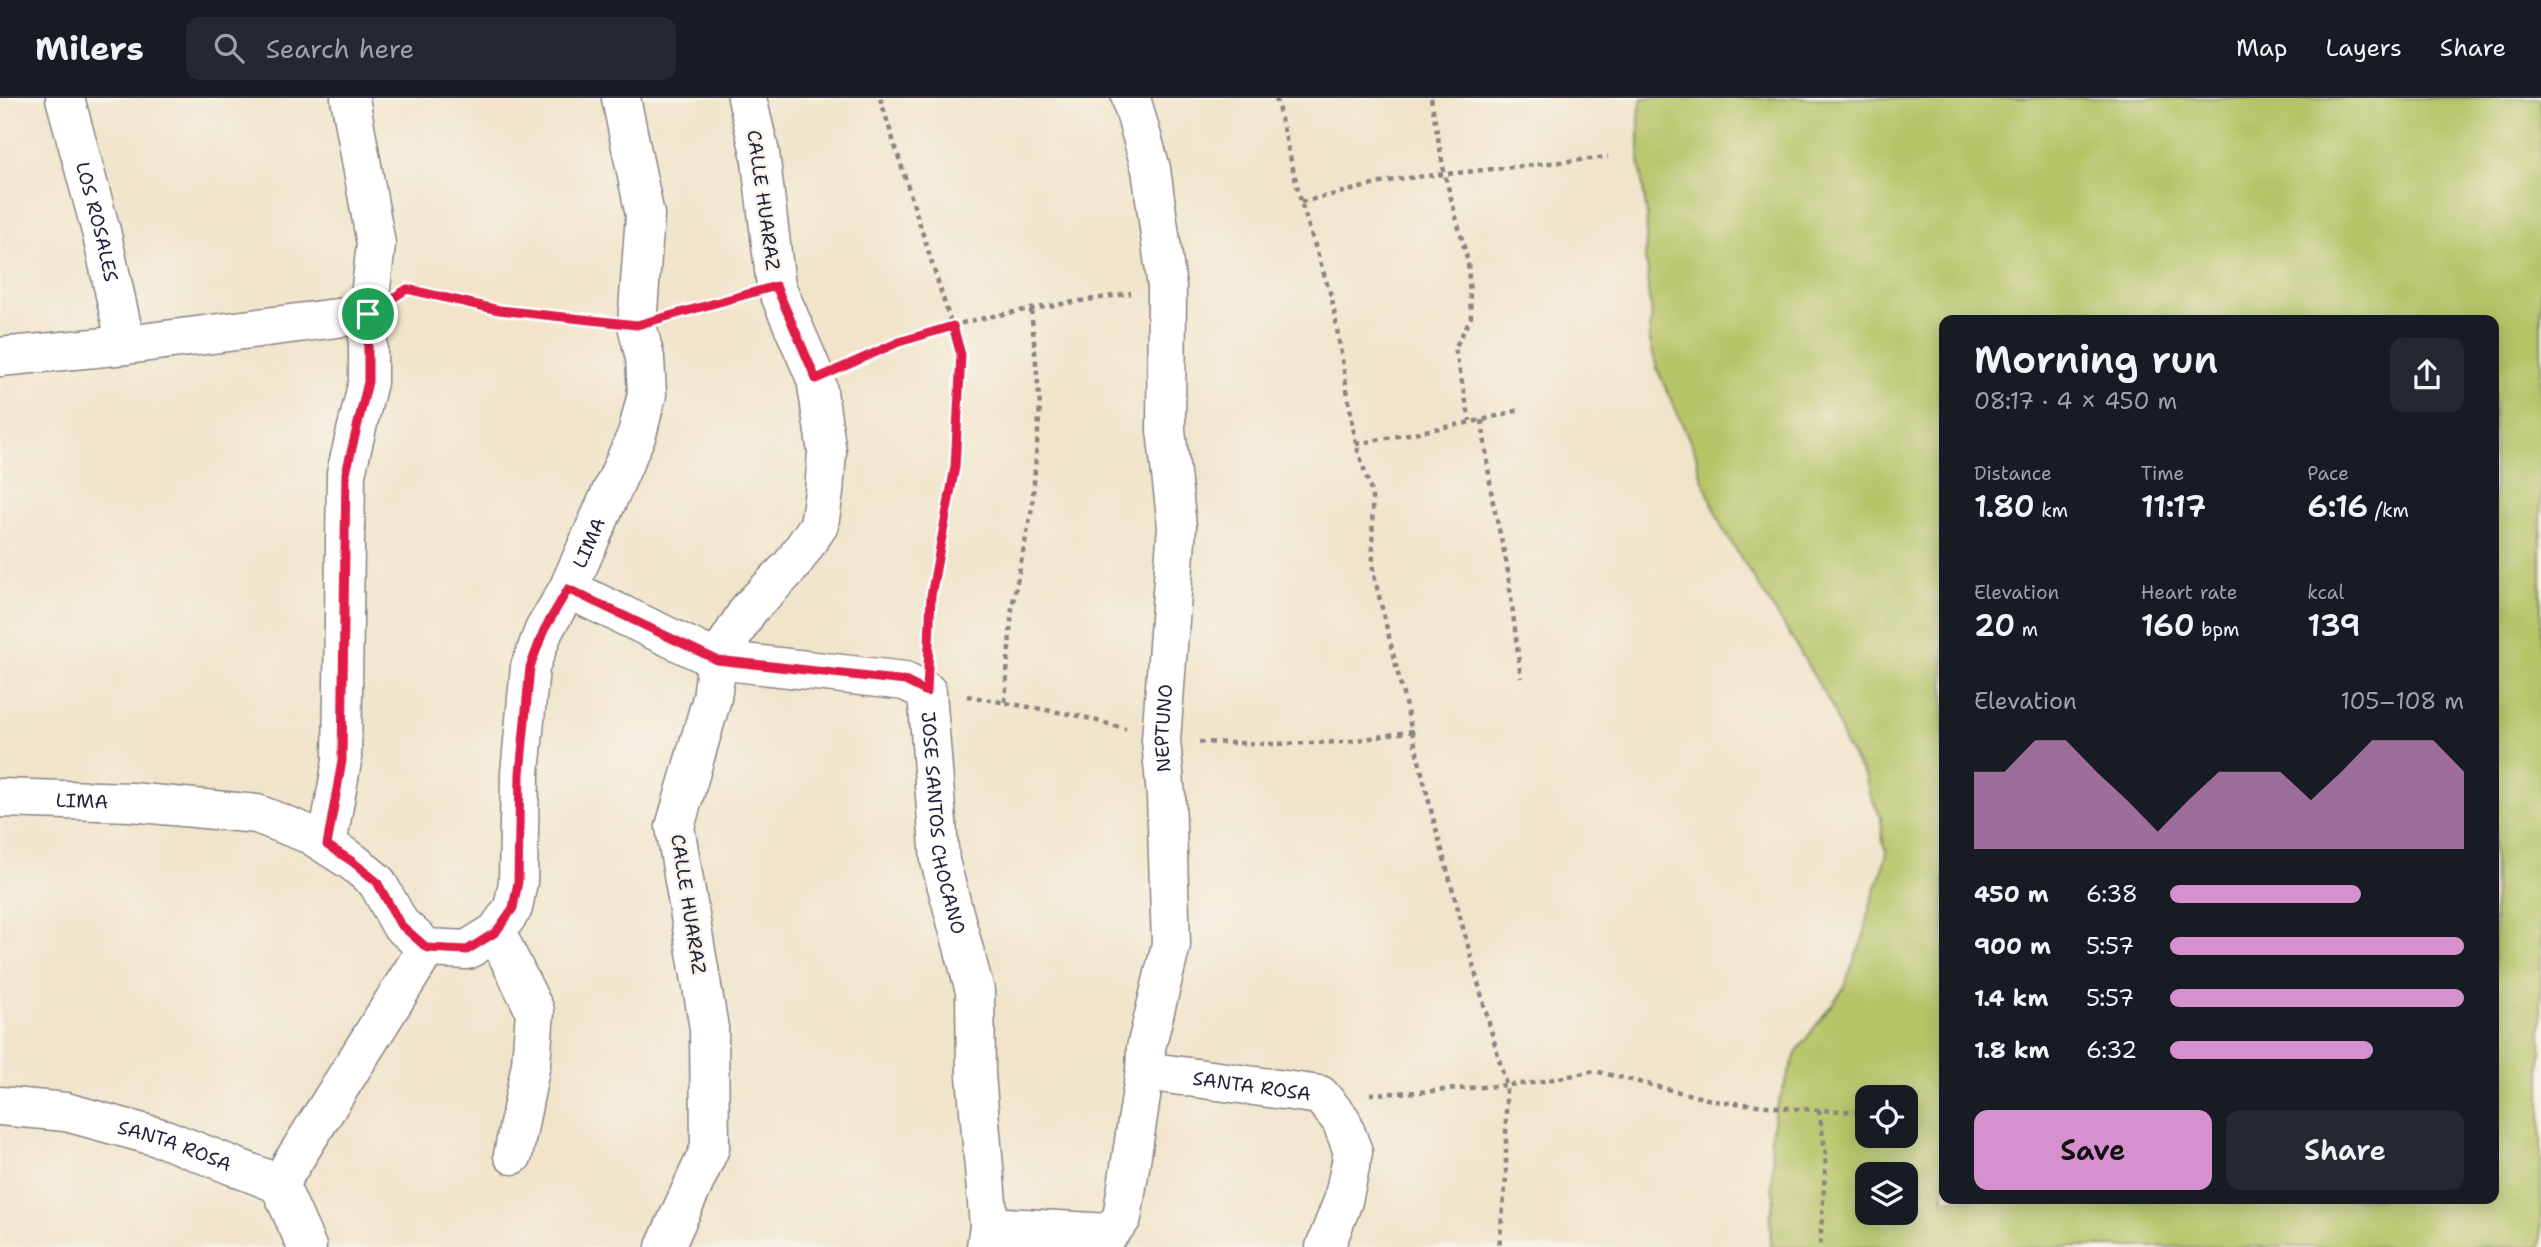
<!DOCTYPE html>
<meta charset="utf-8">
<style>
body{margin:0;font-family:"Shantell Sans",sans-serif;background:#242831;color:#f1f3f6;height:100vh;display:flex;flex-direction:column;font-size:26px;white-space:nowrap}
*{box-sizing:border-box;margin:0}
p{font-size:23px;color:#9ea1a6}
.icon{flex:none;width:38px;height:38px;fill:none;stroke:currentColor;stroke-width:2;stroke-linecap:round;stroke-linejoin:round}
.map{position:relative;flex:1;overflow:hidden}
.panel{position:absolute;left:1939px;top:217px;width:560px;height:889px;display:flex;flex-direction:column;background:#171b24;border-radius:14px;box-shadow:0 4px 18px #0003}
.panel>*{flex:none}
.controls{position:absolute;left:1855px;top:987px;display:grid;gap:14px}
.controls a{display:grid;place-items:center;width:63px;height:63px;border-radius:14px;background:#171b24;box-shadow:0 4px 18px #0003;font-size:35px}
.pin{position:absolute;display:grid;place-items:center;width:60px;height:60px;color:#fff;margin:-30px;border:4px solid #fff;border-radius:50%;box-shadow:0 2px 7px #0007}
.round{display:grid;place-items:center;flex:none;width:74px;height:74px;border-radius:14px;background:#242831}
.head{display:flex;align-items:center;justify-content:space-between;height:119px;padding:0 35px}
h1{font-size:38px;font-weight:600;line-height:52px}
.stats{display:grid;grid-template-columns:repeat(3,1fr);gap:10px;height:119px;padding:7px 35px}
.stats div{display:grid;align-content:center}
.stats b{font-size:30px;font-weight:600}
.stats small{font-size:19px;font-weight:400}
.stats p{font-size:19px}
.chart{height:196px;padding:14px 35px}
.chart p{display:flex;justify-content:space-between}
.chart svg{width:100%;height:126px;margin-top:7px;fill:#d690ce;opacity:.7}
.primary-button{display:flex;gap:14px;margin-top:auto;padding:14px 35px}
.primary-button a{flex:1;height:80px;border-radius:14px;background:#d690ce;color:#111;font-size:28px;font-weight:600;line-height:80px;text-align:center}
.primary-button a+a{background:#242831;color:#f1f3f6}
ul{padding:0 35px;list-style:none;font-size:23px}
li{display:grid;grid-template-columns:112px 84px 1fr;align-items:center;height:52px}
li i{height:18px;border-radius:9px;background:#d690ce}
header{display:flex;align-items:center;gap:42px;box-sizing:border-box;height:98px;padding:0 35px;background:#171b24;border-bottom:2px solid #363941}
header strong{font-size:33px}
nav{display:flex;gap:38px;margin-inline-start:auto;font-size:24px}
.search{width:490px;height:63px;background:#242831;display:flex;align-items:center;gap:18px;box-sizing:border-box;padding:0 24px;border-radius:14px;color:#9ea1a6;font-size:26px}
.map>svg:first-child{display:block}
.green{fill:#b6c467;stroke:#6c7351;stroke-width:2;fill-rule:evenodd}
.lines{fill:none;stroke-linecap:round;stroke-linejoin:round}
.street-casing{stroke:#8a8382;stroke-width:41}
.path{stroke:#8a8382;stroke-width:4.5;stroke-dasharray:5 5;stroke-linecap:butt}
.street{stroke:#fff;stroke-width:38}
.route-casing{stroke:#fff;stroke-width:14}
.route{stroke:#e11d48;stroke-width:9}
.labels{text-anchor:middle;stroke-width:5;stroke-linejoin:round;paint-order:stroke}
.street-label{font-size:19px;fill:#22223b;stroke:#f7f3e8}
</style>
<header>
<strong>Milers</strong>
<div class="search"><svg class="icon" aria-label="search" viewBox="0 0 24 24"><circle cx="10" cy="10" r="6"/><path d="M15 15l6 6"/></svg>Search here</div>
<nav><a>Map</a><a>Layers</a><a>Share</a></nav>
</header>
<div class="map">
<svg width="2541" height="1149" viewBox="0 0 2541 1149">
<rect width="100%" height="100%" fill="#f7f3e8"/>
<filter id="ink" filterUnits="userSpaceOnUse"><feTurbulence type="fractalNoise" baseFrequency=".0143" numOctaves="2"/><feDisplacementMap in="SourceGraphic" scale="14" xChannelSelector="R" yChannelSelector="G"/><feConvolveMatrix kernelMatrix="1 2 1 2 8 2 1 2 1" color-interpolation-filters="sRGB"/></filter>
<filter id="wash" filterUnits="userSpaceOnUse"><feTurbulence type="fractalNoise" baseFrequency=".00686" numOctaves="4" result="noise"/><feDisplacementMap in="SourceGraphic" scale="28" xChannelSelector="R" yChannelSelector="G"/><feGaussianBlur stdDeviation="1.57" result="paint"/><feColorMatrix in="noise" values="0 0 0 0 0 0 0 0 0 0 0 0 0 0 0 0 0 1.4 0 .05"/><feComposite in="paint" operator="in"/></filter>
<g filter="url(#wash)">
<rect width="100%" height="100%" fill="#f1e4ca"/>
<path class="green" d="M1642,0H2541V1149H1771L1770,1121L1774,1099L1772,1089L1773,1060L1770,1048L1774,1016L1797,953L1843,891L1864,837L1870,808L1887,756L1883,745L1881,719L1869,695L1866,680L1845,647L1833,611L1793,542L1722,430L1700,375L1695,354L1657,271L1649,240L1652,216L1648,194V172L1645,163L1647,118L1639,61V14ZM1944,222H2494V1101H1944ZM1867,999H1906V1038H1867ZM1867,1076H1906V1115H1867Z"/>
</g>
<g filter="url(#ink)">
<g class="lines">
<defs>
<g id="street">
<path id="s1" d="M65,0L101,133L126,247"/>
<path d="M0,259L126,247L368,216"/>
<path id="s2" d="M568,491L717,562L905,583L927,594L940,763L975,893L976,977L989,1128L986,1149"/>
<path id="s3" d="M0,700L131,704L257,716L311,737L353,764L377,784L400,826L427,850L467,852L496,834L513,810L518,784L520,675L530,569L544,532L568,491L637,336L647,296L645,260L637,227L645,117L621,0"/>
<path d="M327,747L342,663L346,375L368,284V216L376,146L350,0"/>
<path d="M496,834L535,913L531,966L513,1057"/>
<path id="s4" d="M1145,973L1320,997L1341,1022L1353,1054L1343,1103L1325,1149"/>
<path id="s5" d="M0,1008L66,1014L165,1041L279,1086L307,1149"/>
<path d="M279,1086L427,850"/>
<path id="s6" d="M989,1128L1109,1135L1122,1120L1145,973L1146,950L1171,847L1166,698L1161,642L1177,428L1166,332L1167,189L1151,71L1131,0"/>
<path d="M665,1149L710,1050L709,930L675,729L712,600L717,562L749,511L791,468L819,427L824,394L827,354L816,281L776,188L760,55L747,0"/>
</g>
</defs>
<use href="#street" class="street-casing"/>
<path class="path" d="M880,0L961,257L955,369L931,498L929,551
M1276,0L1301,104L1332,201L1356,346L1372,396L1373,473L1432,716L1506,987V1080L1499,1149
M1431,0L1444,74L1468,164L1471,219L1455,250L1470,323
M1301,104L1398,81L1608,59
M407,192L499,213L598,223
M676,216L741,198
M849,267C865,259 881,251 898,244C972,217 1053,208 1131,195
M1482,322L1492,400L1507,467L1521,580
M1356,346L1482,322L1519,312
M967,598L1080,618L1126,631
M1005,604L1012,509L1032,410L1040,308L1031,211
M1199,644L1273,646L1346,644L1413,633
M1370,996L1419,994L1533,985L1595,973L1715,1003L1797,1011L1867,1014
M1893,999L1910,989
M1819,1012L1826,1058L1820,1149"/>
<use href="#street" class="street"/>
</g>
</g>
<g class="lines" filter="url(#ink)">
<defs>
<path id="route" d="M776,188L816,281L899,244L953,228L961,257L955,369L931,498L927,594L905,583L717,562L568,491L544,532L530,569L520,676L518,784L513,810L496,834L467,852L427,850L400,826L377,784L353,764L327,747L342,663L346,375L368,284V216L407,191L499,212L637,227Z"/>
</defs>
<use href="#route" class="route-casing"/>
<use href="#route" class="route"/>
</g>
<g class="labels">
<g class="street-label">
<text transform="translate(764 102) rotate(82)" y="7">CALLE HUARAZ</text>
<text dy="7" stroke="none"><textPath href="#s1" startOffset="128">LOS ROSALES</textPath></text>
<text dy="7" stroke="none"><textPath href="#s3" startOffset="964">LIMA</textPath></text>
<text dy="7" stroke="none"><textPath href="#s6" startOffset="635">NEPTUNO</textPath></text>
<text dy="7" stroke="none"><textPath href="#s3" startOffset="82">LIMA</textPath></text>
<text dy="7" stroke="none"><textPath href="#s2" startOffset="511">JOSE SANTOS CHOCANO</textPath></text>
<text transform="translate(689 806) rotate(81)" y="7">CALLE HUARAZ</text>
<text dy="7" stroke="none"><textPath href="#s4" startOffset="108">SANTA ROSA</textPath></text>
<text dy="7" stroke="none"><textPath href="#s5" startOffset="180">SANTA ROSA</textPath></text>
</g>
</g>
</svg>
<div class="controls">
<a><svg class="icon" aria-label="locate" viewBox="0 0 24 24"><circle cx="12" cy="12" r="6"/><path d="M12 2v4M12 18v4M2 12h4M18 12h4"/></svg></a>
<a><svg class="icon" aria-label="layers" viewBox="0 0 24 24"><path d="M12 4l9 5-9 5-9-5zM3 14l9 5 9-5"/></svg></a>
</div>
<div class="pin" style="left:368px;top:216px;background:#1e9e55"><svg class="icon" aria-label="arrive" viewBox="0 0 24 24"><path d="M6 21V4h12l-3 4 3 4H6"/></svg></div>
<section class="panel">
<div class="head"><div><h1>Morning run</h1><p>08:17 · 4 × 450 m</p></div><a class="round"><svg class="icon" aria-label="share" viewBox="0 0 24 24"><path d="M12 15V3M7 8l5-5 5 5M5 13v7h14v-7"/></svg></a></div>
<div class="stats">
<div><p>Distance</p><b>1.80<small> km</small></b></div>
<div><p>Time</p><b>11:17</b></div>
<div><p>Pace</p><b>6:16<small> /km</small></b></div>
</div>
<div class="stats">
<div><p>Elevation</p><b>20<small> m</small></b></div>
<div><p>Heart rate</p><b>160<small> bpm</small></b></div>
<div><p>kcal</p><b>139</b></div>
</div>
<div class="chart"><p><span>Elevation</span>105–108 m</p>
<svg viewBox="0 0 160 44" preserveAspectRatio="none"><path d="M0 44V17L10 17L20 6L30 6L40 17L50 27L60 38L70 27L80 17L90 17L100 17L110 27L120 17L130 6L140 6L150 6L160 17V44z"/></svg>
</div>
<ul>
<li><b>450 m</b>6:38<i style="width:65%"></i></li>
<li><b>900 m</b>5:57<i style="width:100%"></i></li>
<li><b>1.4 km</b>5:57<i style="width:100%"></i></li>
<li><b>1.8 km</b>6:32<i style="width:69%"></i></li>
</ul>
<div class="primary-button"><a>Save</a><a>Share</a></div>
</section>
</div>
